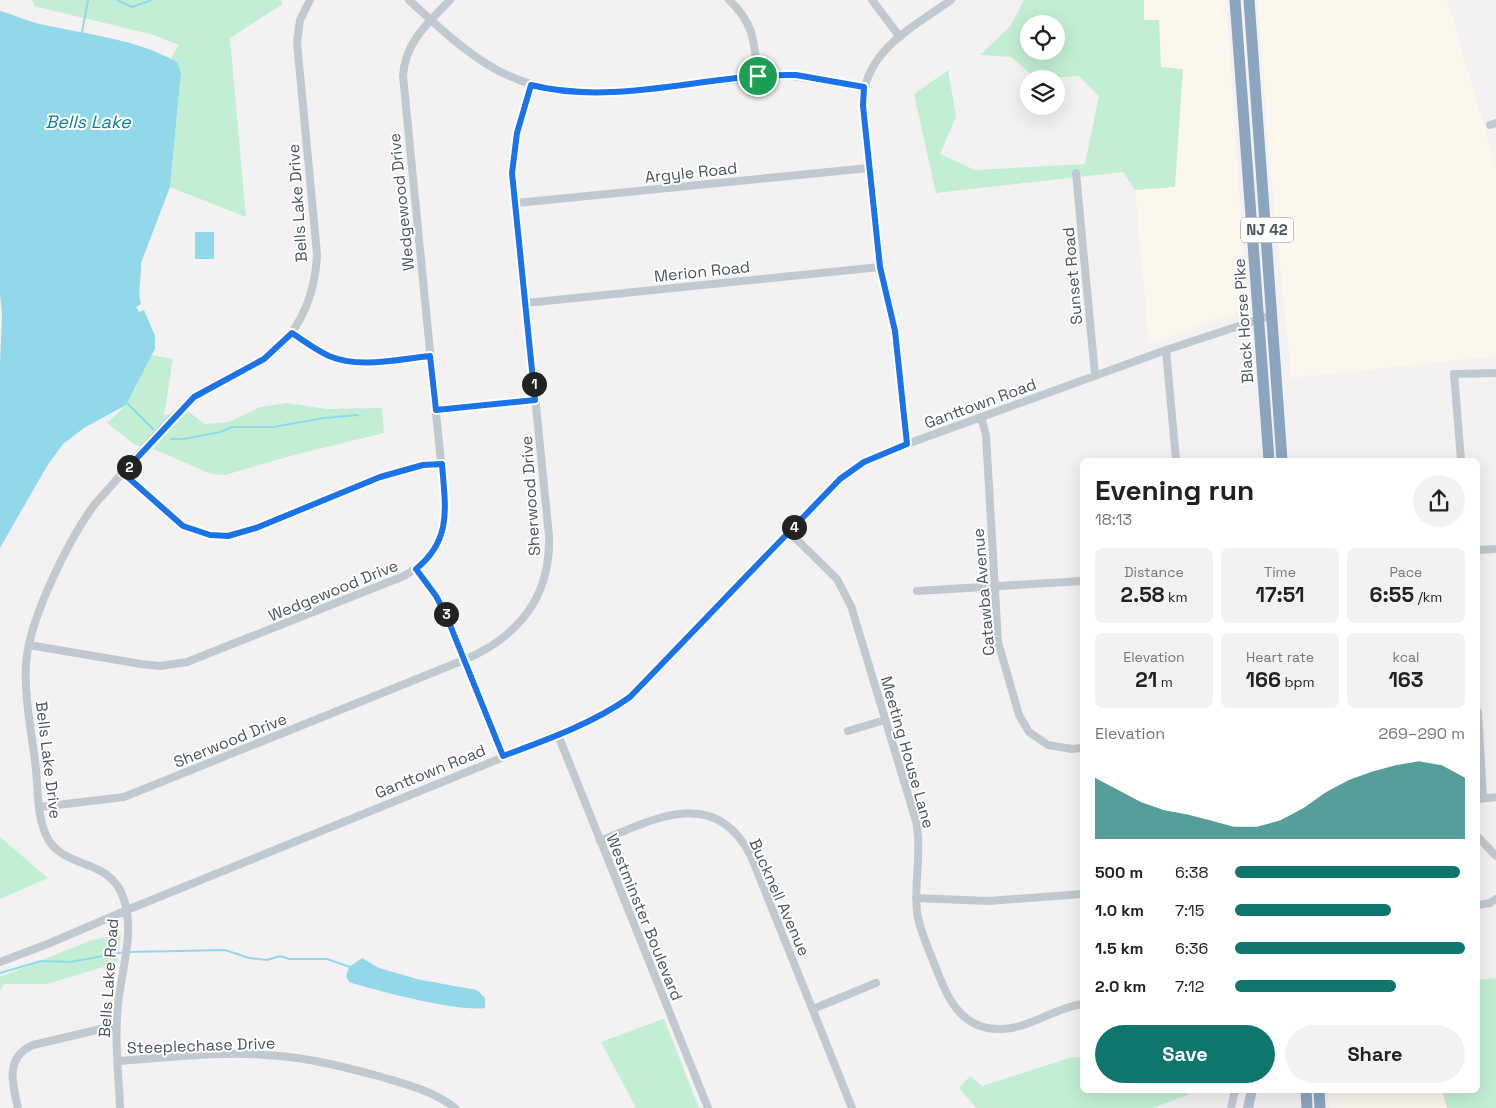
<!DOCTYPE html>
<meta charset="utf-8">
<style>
body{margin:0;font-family:"Space Grotesk",sans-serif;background:#f2f2f2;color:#222;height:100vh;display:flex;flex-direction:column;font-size:19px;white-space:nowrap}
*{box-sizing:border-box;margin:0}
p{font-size:16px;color:#767676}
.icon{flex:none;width:28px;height:28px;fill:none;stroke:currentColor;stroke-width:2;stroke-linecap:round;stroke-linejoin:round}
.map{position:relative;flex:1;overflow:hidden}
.side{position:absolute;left:1080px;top:458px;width:400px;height:635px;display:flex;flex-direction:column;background:#fff;border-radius:8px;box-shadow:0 5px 20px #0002}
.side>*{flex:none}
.buttons{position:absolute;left:1020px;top:15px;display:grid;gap:10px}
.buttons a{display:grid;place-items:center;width:45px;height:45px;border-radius:50%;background:#fff;box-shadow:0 5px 20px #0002;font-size:25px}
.pin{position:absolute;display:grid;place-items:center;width:42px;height:42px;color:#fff;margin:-21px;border:2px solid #fff;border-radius:50%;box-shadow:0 1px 5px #0007}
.km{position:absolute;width:25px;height:25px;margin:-12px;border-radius:50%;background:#222;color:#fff;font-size:14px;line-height:25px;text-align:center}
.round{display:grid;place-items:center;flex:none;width:52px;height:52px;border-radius:26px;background:#f2f2f2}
.head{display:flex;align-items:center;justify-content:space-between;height:85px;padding:0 15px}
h1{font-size:28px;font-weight:700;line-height:38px}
.stats{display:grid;grid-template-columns:repeat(3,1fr);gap:8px;height:85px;padding:5px 15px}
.stats div{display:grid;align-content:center;border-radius:8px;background:#f2f2f2;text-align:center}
.stats b{font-size:21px;font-weight:700}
.stats small{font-size:14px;font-weight:400}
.stats p{font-size:14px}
.chart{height:140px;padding:10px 15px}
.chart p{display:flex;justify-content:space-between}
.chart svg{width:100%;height:90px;margin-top:5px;fill:#0f766e;opacity:.7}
.primary-button{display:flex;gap:10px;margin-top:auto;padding:10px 15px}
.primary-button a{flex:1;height:58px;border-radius:30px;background:#0f766e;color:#fff;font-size:20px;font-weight:700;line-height:58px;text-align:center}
.primary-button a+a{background:#f2f2f2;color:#222}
ul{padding:0 15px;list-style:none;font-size:16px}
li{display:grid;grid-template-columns:80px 60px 1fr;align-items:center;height:38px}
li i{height:12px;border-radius:6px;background:#0f766e}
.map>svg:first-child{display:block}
.commercial{fill:#fcf7ed}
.green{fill:#c2efd3;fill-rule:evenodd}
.water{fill:#91d9ea}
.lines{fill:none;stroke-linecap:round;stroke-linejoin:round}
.stream{stroke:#91d9ea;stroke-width:2}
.minor{stroke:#c0c9d0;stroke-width:8}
.major{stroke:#b2c1cf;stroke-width:10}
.highway{stroke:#8ba5be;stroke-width:11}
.route-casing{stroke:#fff;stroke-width:10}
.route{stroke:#1a73e8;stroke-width:6}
.labels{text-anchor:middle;stroke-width:4;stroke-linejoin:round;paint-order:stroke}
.shield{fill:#fff;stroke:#80888f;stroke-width:1}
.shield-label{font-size:15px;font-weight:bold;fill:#4a555f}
.street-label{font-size:16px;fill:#4a555f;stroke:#fff}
.water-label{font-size:18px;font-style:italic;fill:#11819b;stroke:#fff}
</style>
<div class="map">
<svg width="1496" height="1108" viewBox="0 0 1496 1108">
<rect width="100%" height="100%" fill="#f4f1f2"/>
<path class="commercial" d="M1144,0H1226L1247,308L1149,344L1135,190L1175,186L1182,69L1161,67L1159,21L1144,20Z
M1258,0H1447L1496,167V356L1291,378L1268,142Z
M1328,1090H1442L1447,1108H1329Z"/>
<path class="green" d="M32,0H280L283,4L230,38L246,217L170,187L181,73L171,58L179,45L154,35L34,6Z
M1024,0H1144V20H1159L1161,67L1183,69L1175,187L1135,190L1123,172L936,193L914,94L948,70L956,116L940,154L975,170L1085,164L1099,96L1079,76L1035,79L1012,57L980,55L1011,25ZM1029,24H1056V51H1029Z
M152,355L173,359L164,415L189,412L205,424L229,422L260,407L287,403L327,409L382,408L384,433L294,455L225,475L211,474L156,450L135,445L107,423L126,405Z
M0,837L48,878L0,899Z
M121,934L117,963L47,984H4L0,991V977L92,940Z
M1496,978V1108H1447L1442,1090H1478V980Z
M663,1019H664L699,1108H636L601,1042Z
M1082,1057V1090H1186L1188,1095L1152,1108H976L959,1088L970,1076L982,1086L1069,1058Z"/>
<path class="water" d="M0,11C14,15 27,21 40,24C88,35 134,38 177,62L181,73L170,187L141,263C142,276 137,290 141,304L136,307L139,312L144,310L155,336V349L126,405L84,428L63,444L47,466L0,548V364L2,316L0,294Z
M195,232H214V259H195Z
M362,958L379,968L421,980L477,990L485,998V1008C458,1012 377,991 349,982L346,976L349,967Z"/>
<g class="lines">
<path class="stream" d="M117,0L132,7L152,0
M82,32L88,0
M126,402L153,429
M171,439H184L220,432L232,427H273L324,418L358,415
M130,952L225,950L249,958L267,960L280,956L289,959H327L350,967
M0,973L41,961L70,962L125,952"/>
<path class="minor" d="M409,0C471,57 510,94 600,93L785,75L864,87
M729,0C755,24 754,43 758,76
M872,0L900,37
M1490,125L1496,123
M1076,173L1095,375
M516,203L869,168
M526,303L880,267
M292,333C304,341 316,350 329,356C360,369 398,359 430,356
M1166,350L1176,460
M436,410L535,400
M981,417L986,435L998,642L1019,715L1029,732L1048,745L1072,749L1082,748
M907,444L895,331L880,267L863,106C862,52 912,28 951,0
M1461,460L1454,374L1496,373
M123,473L183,526L210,535L228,536L256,528L380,477L423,465L442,463
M789,532L837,579L851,606L916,821C922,851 914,881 917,912C919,928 926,943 932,958C945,991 957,1030 1000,1029C1029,1029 1054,1008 1082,1004
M1478,550L1496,549
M416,569L436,596L446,615L503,756
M917,591L1082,581
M29,645L141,664L160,666L187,662L404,576C433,560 446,536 445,504L403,76C405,42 428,23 450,0
M1478,712L1483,798
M848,731L885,720
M558,735L708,1108
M1478,799L1496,797
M40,807L124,797L464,660C518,637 551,597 549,536L512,166L517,133L531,85
M1478,837L1496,856
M600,841C654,819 715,785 751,856L852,1108
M916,898L988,901L1082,894
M1478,905L1490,903L1496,899
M0,962L50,943L127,910L558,735L596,718L630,697L840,479L864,462L907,444L1166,350L1272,315
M813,1009L876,983
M118,1061C167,1058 217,1051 266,1055C305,1057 341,1066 378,1076C405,1084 432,1090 455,1108
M18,1108C12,1083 5,1057 33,1045L105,1028L116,1029
M120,1108C119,1078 115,1047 117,1017C118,979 137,934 123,897C110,858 66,870 48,839C37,820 38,791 36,769C32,734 24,698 26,664C29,619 68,541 94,505C126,470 157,430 192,399C209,385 233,377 252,366C295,344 315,301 317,254L297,42L300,20L310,0
M1231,1108L1235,1090"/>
<path class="major" d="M1248,1108L1252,1090"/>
<path class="highway" d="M1235,0L1269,460
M1249,0L1282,460
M1306,1090L1307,1108
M1319,1090L1320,1108"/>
</g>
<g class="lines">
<defs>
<path id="route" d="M796,75L864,87L863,106L880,267L895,331L907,444L864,462L840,479L630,697C592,724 546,740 503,756L446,615L436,596L416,569C453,539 445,506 442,464L423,465L380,477L256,528L228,536L210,535L183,526L123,473L194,397L264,359L292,333C304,341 316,350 329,356C360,369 398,359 430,356L436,410L535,400L512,173L517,133L531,85C618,107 708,73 796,75Z"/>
</defs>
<use href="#route" class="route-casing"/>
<use href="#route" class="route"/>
</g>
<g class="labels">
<rect class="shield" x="1241" y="217.5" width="52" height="25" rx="4"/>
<g class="shield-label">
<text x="1267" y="235">NJ 42</text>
</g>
<g class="street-label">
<text transform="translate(691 172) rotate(-6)" y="6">Argyle Road</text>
<text transform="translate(401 202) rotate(-96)" y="6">Wedgewood Drive</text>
<text transform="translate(297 203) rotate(-94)" y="6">Bells Lake Drive</text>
<text transform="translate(702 271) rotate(-6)" y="6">Merion Road</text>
<text transform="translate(1072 276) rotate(-95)" y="6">Sunset Road</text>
<text transform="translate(1243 321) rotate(-94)" y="6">Black Horse Pike</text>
<text transform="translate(980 403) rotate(-20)" y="6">Ganttown Road</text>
<text transform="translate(530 496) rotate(-94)" y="6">Sherwood Drive</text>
<text transform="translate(333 590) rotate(-22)" y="6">Wedgewood Drive</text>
<text transform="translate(983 592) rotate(-95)" y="6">Catawba Avenue</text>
<text transform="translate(230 740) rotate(-22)" y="6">Sherwood Drive</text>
<text transform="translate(908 752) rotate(74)" y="6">Meeting House Lane</text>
<text transform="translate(49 760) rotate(83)" y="6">Bells Lake Drive</text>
<text transform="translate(430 771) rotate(-22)" y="6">Ganttown Road</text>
<text transform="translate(780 897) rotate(66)" y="6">Bucknell Avenue</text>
<text transform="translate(645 917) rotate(68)" y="6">Westminster Boulevard</text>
<text transform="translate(108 978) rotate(-86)" y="6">Bells Lake Road</text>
<text transform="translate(201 1045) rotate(-2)" y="6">Steeplechase Drive</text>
</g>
<g class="water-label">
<text x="88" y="128">Bells Lake</text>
</g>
</g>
</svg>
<div class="buttons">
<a><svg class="icon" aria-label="locate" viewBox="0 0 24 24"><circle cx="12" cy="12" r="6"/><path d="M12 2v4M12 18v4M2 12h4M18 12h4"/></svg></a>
<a><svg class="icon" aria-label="layers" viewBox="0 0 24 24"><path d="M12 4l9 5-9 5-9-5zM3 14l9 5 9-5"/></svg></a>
</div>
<div class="pin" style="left:758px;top:76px;background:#1e9e55"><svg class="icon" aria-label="arrive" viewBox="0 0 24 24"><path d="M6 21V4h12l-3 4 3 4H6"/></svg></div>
<b class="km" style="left:534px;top:384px">1</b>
<b class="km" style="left:129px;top:467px">2</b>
<b class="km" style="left:446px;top:614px">3</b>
<b class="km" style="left:794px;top:527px">4</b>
<section class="side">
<div class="head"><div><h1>Evening run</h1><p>18:13</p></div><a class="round"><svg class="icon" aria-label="share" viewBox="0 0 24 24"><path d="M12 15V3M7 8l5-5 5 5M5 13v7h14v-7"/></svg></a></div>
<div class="stats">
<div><p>Distance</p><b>2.58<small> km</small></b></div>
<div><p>Time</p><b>17:51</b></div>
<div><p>Pace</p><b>6:55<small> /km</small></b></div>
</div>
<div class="stats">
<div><p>Elevation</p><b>21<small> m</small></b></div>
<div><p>Heart rate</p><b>166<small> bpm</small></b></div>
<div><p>kcal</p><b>163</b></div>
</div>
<div class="chart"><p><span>Elevation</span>269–290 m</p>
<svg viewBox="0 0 160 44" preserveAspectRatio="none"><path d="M0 44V14L10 20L20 26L30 30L40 32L50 35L60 38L70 38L80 35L90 29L100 21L110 15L120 11L130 8L140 6L150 8L160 14V44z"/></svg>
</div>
<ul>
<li><b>500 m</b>6:38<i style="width:98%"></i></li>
<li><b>1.0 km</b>7:15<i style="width:68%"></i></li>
<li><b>1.5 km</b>6:36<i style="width:100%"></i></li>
<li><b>2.0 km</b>7:12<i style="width:70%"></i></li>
</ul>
<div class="primary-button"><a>Save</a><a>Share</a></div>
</section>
</div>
